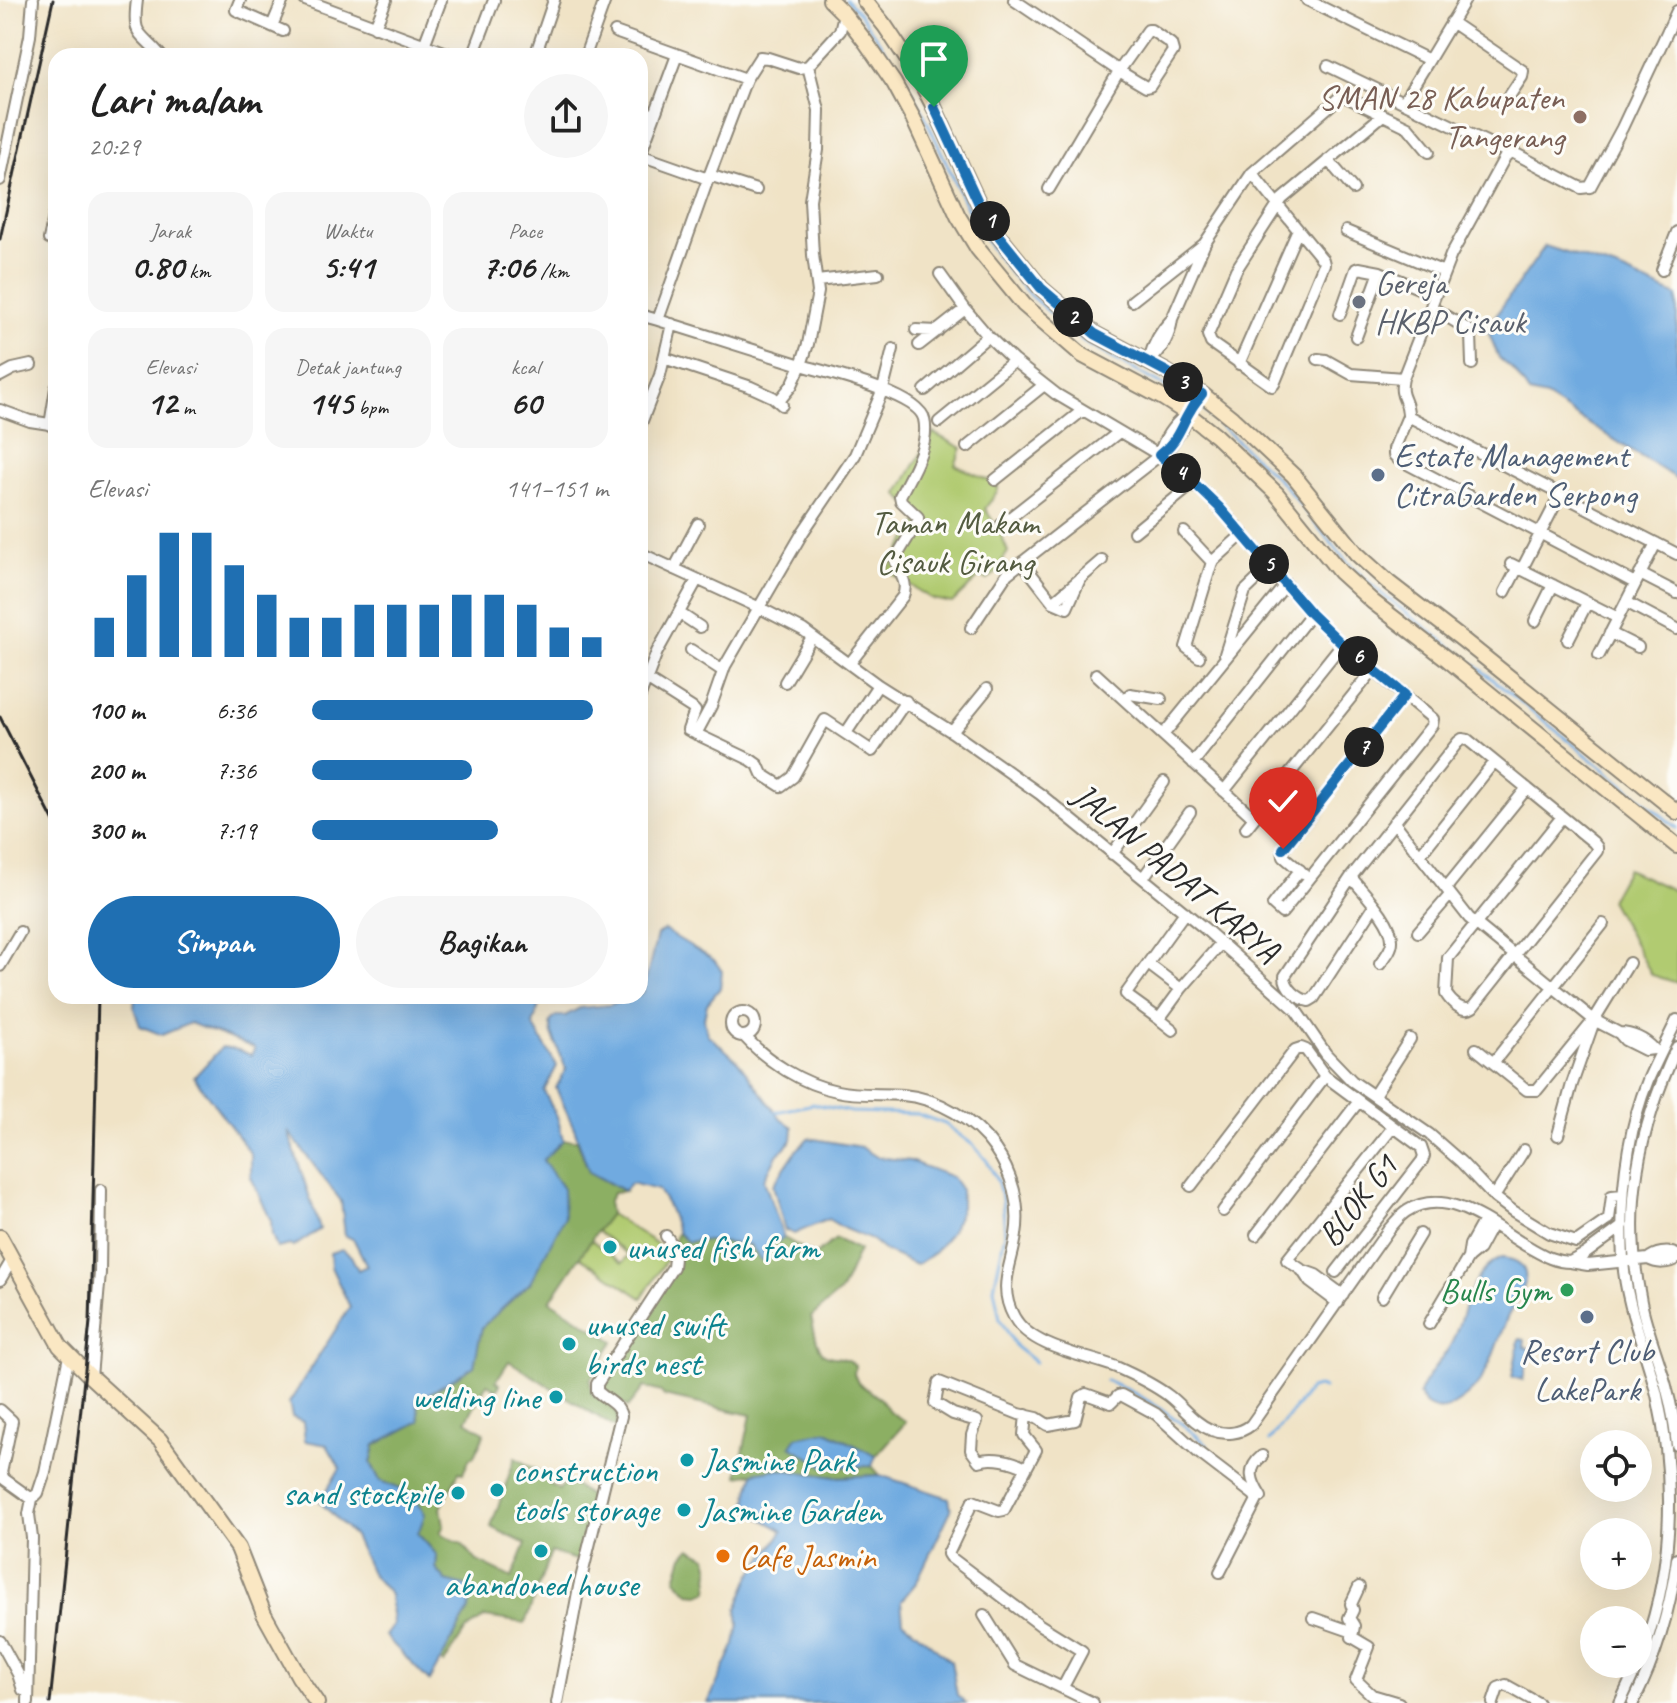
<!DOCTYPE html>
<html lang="id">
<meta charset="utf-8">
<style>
body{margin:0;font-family:Caveat,sans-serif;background:#f6f6f6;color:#222;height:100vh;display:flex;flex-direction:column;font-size:30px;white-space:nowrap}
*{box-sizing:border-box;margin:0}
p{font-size:26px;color:#767676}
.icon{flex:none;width:44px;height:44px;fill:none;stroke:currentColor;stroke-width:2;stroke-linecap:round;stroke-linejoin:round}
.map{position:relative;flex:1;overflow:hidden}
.panel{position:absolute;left:48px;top:48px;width:600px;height:956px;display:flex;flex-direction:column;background:#fff;border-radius:24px;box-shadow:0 8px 32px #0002}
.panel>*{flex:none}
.buttons{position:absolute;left:1580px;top:1430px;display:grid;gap:16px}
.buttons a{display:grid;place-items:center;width:72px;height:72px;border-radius:50%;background:#fff;box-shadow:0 8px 32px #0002;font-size:40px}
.pin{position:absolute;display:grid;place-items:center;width:68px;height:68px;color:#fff;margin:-82px -34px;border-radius:50% 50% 50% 0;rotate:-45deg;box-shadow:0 0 8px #0007}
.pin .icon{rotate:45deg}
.km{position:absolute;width:40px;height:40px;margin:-20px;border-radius:50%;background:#222;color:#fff;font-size:22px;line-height:40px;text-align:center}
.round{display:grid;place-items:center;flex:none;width:84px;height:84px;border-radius:42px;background:#f6f6f6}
.overview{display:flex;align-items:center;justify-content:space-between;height:136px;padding:0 40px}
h1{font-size:44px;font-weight:700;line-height:60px}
.metrics{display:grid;grid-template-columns:repeat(3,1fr);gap:12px;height:136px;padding:8px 40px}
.metrics div{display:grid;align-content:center;border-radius:20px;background:#f6f6f6;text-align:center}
.metrics b{font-size:34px;font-weight:700}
.metrics small{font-size:22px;font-weight:400}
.metrics p{font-size:22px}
.chart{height:224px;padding:16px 40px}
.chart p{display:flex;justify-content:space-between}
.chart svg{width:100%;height:144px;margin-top:8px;stroke:#1f6fb2;stroke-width:6}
.button{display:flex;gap:16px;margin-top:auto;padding:16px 40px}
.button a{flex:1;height:92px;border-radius:48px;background:#1f6fb2;color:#fff;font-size:32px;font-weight:700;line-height:92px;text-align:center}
.button a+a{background:#f6f6f6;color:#222}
ul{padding:0 40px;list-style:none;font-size:26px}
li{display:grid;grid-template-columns:128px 96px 1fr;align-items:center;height:60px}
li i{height:20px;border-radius:10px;background:#1f6fb2}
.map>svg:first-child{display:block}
.green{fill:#b1cb71;stroke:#6e7b4e;stroke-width:2}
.forest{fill:#8caf63;stroke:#5c6d47;stroke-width:2}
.water{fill:#70aae0;stroke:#4e6a86;stroke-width:2}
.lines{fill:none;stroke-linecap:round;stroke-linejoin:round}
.stream{stroke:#70aae0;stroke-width:3}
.street-casing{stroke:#8e8778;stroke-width:14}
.secondary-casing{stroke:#8e8778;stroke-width:18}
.street{stroke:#fff;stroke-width:10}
.secondary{stroke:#fae7c3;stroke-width:14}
.rail{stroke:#2b2b2b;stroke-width:3}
.route-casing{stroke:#fff;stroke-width:16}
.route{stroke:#1f6fb2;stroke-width:10}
.education-dot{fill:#8d6e63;stroke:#fdfcf7;stroke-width:3}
.worship-dot{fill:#6b7280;stroke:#fdfcf7;stroke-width:3}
.service-dot{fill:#5c6f8a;stroke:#fdfcf7;stroke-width:3}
.culture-dot{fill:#0f9aa8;stroke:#fdfcf7;stroke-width:3}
.leisure-dot{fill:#2e9e5b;stroke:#fdfcf7;stroke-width:3}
.food-dot{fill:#e8710a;stroke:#fdfcf7;stroke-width:3}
.labels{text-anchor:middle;stroke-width:6;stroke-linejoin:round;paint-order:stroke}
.education-label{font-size:34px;fill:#785e54;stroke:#fdfcf7;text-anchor:end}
.worship-label{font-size:34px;fill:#5b616d;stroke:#fdfcf7;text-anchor:start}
.service-label{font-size:34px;fill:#4e5e75;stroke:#fdfcf7;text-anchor:start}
.park-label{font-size:34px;fill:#535b40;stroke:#fdfcf7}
.street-label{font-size:34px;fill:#2b2b2b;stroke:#fdfcf7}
.culture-label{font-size:34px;fill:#0d838f;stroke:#fdfcf7;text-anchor:start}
.leisure-label{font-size:34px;fill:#27864d;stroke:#fdfcf7;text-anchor:end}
.food-label{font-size:34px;fill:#c56008;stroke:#fdfcf7;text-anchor:start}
</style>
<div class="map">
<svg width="1677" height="1703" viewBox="0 0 1677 1703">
<rect width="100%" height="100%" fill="#fdfcf7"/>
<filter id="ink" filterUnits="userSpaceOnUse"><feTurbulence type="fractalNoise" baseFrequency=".0125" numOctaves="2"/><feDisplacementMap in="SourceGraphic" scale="16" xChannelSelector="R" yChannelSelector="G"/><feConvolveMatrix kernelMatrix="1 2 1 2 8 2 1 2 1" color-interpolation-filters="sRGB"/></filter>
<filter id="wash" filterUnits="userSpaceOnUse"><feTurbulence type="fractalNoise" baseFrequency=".006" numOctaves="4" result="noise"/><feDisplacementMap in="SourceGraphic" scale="32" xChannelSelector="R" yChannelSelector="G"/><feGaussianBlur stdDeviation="1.8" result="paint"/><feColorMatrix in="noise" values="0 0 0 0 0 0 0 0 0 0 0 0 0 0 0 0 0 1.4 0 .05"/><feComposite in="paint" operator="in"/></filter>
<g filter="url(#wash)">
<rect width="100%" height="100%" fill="#f0e3c6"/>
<path class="green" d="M933,433L962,448L955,465L997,484L998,490L985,509L999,530L1008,552L1002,561L1006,565L987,580L980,576L952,603L932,599L887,571L921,519L898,494Z
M1627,869L1675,891L1677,916V983L1652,975L1610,900Z
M610,1214L665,1249L668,1257L642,1298L580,1257L591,1240L622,1263L629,1255L597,1231Z"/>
<path class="forest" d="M563,1140H577L589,1172L624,1191L613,1193L608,1202L610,1214L597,1231L550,1301L614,1341L590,1380L592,1394L614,1409L618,1415L616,1428L509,1361L496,1381L500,1384L497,1390L487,1384L466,1421L484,1432V1435L473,1458H470L463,1473L459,1472L441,1508L444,1525L440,1533L462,1544L477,1561L512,1578L526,1544L491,1527L515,1458L547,1476L548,1483L559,1490L566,1480L597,1501L582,1562L551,1552L525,1623L485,1617L466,1630L444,1663L440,1660L469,1610L436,1569L437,1555L418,1534L410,1493L380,1481L371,1463L375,1445L420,1421L417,1401L474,1366L482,1327L530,1283L563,1189L542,1159Z
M678,1233L688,1242C706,1238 745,1244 764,1249L784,1238L814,1255L836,1239L859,1250L841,1291L811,1317C813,1325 817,1350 824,1354C835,1360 842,1354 855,1365L854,1374L858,1383L881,1399L889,1411L906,1422L876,1456L827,1431L825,1467L872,1466L880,1475L835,1477L777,1469L738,1476L751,1415L664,1396L661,1392L644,1387L628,1407L600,1390V1385L677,1266L679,1253L674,1238Z
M690,1548L707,1557L710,1569L708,1591L699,1594L689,1593L676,1579L683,1556Z"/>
<path class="water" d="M1545,246L1619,270L1677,296V479L1546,397L1529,393L1515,372L1499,358L1488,331L1494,318Z
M664,930L714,960L722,971L720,988L707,1004L704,1019L707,1034L737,1060L781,1119L793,1127L792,1140L777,1155L764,1180L784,1238L764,1249L766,1260H760L750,1245L698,1240L688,1242L678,1233L668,1206L658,1190L631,1183L624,1191L589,1172L574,1128L556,1088L566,1069L552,1034L550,1022L556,1016H565L580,1008L610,1005L634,996H640V994L643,992L657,935Z
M135,996H542L533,1025L557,1066L544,1091L558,1119L563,1140L543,1160L563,1189L564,1218L530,1283L482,1327L474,1366L417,1401L420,1421L375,1445L371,1463L380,1481L410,1493L425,1514L418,1534L437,1555L436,1569L446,1581L472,1588L469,1610L429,1681L385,1636L393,1624L390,1595L371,1573L354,1536L320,1502L340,1468L327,1445L305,1441L303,1422L292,1417L289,1403L350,1307L331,1267L330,1253L342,1249L351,1256L358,1270L367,1266L354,1240L345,1235L341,1201L288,1131L320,1229L293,1247L290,1245L277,1248L272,1235L271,1221L251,1177V1154L194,1077L222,1047L238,1050L251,1055L255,1048L190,1023L162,1035L140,1026L134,1008Z
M808,1138L861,1147L877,1157L910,1161L952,1177L961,1190V1207L954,1227L935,1252L916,1265L885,1251L872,1240L845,1229L828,1219L794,1234L785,1230L773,1185L796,1151Z
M1501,1258C1511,1259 1522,1261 1525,1273C1528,1290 1513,1304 1507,1318C1494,1348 1489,1383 1459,1402C1452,1407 1445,1411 1436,1409C1427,1407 1423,1403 1419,1394C1426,1374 1443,1361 1452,1342C1465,1314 1468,1272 1501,1258Z
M1520,1339L1525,1340L1524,1347L1530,1349L1523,1380L1512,1377L1518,1346L1517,1344Z
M827,1431L876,1456L872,1466L825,1467L791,1446L797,1437Z
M777,1469L835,1477L880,1475L949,1498L951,1510L916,1583L901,1601L903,1621L951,1661L957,1695L966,1703H708L735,1644L739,1623L737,1609L751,1575L783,1531C747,1508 740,1519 754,1473Z"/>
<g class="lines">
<path class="stream" d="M846,0L859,13L904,77L923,112L968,210L987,242L1011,274L1032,297L1088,345L1183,396
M1204,410L1284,485L1347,562L1384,596L1471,662L1677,828
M776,1112L814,1104L851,1112L917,1114L945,1124L973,1145L987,1161L997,1180L1002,1198L1005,1233L994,1288L1000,1319L1016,1347L1035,1362
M1106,1380C1144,1396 1177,1417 1207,1445
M1269,1441L1310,1389L1317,1387L1324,1388"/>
</g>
</g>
<g filter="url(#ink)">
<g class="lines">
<defs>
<path id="street" d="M137,0C132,39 140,30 161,56
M240,0L236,10L283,31
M305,0L455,56
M1014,0L1119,71L1146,87L1150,86L1173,51L1171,44L1151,30H1148L1119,71L1049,189
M1307,0L1429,60L1465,0
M1451,22L1523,71L1522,77L1510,95
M272,26L283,0
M375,27L386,0
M615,32L746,79
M677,55L640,155L708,179
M420,56L441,0
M473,56L494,0
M535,56L554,0
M585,56L605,0
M1328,66L1509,153
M1404,101L1429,60
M640,108L647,111
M1328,160L1353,189
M1252,173C1275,202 1299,231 1323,260L1324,264L1274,384L1272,386L1211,343L1208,335L1236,270L1278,205L1282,199L1383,115
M709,175L756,190
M0,180L30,36L33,0
M56,208L49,239L56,242
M1346,231L1444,272
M1662,270L1677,232
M940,274L965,309L988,336L1014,361L1056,394L1159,455L1194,483L1219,507L1311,614L1342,644L1433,719L1432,725L1282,913L1273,905L1300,870
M817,281L878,274
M1132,301L1203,245
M1431,307L1469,330L1471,334L1472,364
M1340,314L1356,269L1359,268L1380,272L1435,295
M640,315L658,320L708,179L746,79L760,57L768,58L799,68L808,66L840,31L844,14
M658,320L801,365L808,344L818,292L813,255L810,200L818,150L819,110L808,66
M916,330L938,331
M1356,337L1380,272
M919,345L965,309
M664,358L751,387L773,397L782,405
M1318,359L1326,360L1351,374L1403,378
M1149,360C1153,344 1160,331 1172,319
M1149,362C1162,350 1170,337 1172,319L1205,243L1252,173L1340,97H1346L1408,127L1429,152
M1239,364L1298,230
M0,376L13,369L31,365
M925,390L988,336
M779,401L792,385L801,365C825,372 919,394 924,419C930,445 911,474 900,496L901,501L918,517V521L895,559C898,573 909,581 903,596L850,663
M0,410L30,421L56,425
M1408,416L1677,554
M939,422L1014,361
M50,425L56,388
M640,426L660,375L672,324
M967,447L1044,385
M1159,455C1164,438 1172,426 1186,415
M995,480L1082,411
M1002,524L1119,432
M1134,532L1194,483
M1184,532L1212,562
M640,553L760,608L803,630L878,685L952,732L1040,794L1204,928L1295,1009L1326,1054L1352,1081L1429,1134L1461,1162L1494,1197L1513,1211L1549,1233L1576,1242L1609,1219L1612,1196L1622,1195
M1022,562L1053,602L1067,608L1080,579
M1511,564L1618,618L1656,543
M674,569L698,524
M1522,569L1560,495
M1640,574L1677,593
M1635,583L1398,459L1394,455V449L1408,416C1409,399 1398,399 1403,378L1451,255L1505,157L1509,153H1514L1581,188L1590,187L1622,128L1677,11
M1505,592L1518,567
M1053,602L1102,560
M1626,602L1677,629
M679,613L700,627
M1535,621L1553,585
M971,628L1007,574L1169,448L1183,428L1188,414
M1610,633L1638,647
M1568,640L1587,603
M691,650L723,671
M1225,654L1245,591L1271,566
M1599,655L1618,618
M1199,657L1186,647L1212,562L1243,534
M1096,674L1254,818
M640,675L692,708L695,711L688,730L751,760L758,765L762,774L781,786L793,777L825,720L872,751L906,701
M785,682L812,637
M640,696L657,652L697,580
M1125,700L1130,694L1161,699
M952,732L987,689
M846,733L878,685
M696,734L711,706L725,666L803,532L855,455L883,389L893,349
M1163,735L1286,584
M1193,763L1311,614
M1224,791L1342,644
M1394,822L1469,918L1594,1020L1619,1033L1625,1040L1645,1050L1654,1049C1645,1039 1632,1033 1619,1033
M1246,828L1374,669
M1112,854L1164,782
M1420,855L1494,762
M1303,873L1284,857L1283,849L1405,695
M1351,877C1363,892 1393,922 1392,941C1392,950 1384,958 1380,964
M1143,878L1190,812
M1446,888L1527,788
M1374,906L1314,998L1309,1001C1298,999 1285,988 1285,976L1351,877L1458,742L1462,739L1468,740L1593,842L1597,847V851L1473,1007C1463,1014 1451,1002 1446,994L1448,958L1562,817
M1185,912L1128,991L1126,994L1130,998L1159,1019L1181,989L1221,943
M1418,932L1450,895
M1148,964L1181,989
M0,966L20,932
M731 1024a12 12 0 1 1 24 0a12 12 0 1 1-24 0Z
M1159,1019L1173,1030
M744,1036C768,1062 802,1084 837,1091C859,1096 881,1093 903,1095C938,1098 975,1120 995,1149C1012,1173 1021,1205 1016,1235C1012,1266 997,1286 1014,1317C1031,1348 1085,1355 1116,1367C1134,1375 1153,1384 1169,1396C1183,1407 1194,1423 1211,1430C1225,1435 1240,1434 1251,1425L1389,1229C1395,1223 1400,1215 1407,1211C1447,1186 1490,1224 1525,1245C1540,1253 1552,1262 1570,1262
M1677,1047C1638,1131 1622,1209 1641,1302C1647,1332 1660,1361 1667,1390C1672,1408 1675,1427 1677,1445
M1476,1049L1527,1090H1537L1594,1020L1629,963
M1493,1063L1603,924
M1374,1095L1410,1039
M1558,1135L1572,1084L1592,1027
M1191,1186L1295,1050L1301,1048L1306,1050L1325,1076L1421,1147L1424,1156L1422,1161L1336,1272
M1494,1197L1524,1150
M1223,1211L1325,1076
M1484,1220L1470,1245L1468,1258L1479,1249L1492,1225
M1623,1226L1585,1254L1570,1262L1588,1265L1648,1259C1655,1253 1668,1250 1677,1255
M1256,1235L1359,1101
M1648,1259C1657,1264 1668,1264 1677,1258
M1302,1270L1287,1260L1393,1127
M0,1280L12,1260
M1382,1297L1420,1234
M1338,1303L1310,1282L1302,1270L1316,1275L1343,1295
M1429,1324L1468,1258
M91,1377L100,1273L101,1190
M0,1410L12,1421L1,1473L4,1479L32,1499
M1026,1415L1024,1435L1036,1450L1004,1510L999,1511L973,1501L948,1554L950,1557L1040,1625L1082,1651L1063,1687
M1026,1468C1013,1461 993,1456 979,1461L971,1450L972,1435L977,1421L953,1414L935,1403L939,1382L1019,1414L1037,1418L1048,1425L1075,1420L1081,1397L1086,1394L1111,1403L1118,1396L1121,1395L1156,1414L1199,1453L1254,1495L1257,1500L1220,1572
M1261,1497C1251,1481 1246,1469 1262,1456
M1359,1587L1351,1604L1353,1610L1349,1618L1354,1626L1352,1637L1369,1647L1356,1680L1372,1695L1399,1703
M984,1615L1015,1665L1093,1703
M1313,1618L1353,1632
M0,1641L18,1674L23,1690
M1638,1664C1673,1579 1677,1484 1657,1395C1646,1350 1626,1307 1623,1260C1620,1199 1625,1137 1648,1080C1657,1060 1667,1040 1677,1020
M28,1703L32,1538L29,1514L32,1499L38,1493L45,1472L69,1356
M557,1703L579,1587L621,1416C618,1403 606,1400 597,1391V1384L673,1267C675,1253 675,1247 666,1236
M1493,1703L1498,1688L1506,1685L1538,1703
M1620,1703L1638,1664
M1633,1703C1656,1658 1670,1610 1677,1559"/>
<path id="secondary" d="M830,0L844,14L865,41L894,83L913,118L958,216L978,249L1024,305L1082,355L1163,398L1188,414L1216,436L1276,493L1340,572L1373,602L1447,659L1677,846
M864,0L885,26L915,71L934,107L979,204L998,235L1041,288L1095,334L1167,372L1202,394L1232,418L1294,476L1357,554L1389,583L1463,640L1677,812
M0,1237L60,1346L91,1377L160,1440L238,1548L264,1614L299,1677L317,1703"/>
</defs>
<use href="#street" class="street-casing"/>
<use href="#secondary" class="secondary-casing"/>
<use href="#street" class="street"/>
<use href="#secondary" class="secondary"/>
<path class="rail" d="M0,239L53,0
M0,717L56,826
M50,1703L90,1322L98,996"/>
</g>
</g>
<g class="lines" filter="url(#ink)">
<defs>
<path id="route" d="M934,107L979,204L998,235L1041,288L1095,334L1167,372L1202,394C1198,399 1193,405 1190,411C1179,429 1178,441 1159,455L1194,483L1219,507L1311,614L1342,644L1405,695L1283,849"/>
</defs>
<use href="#route" class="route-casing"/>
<use href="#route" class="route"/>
</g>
<circle class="education-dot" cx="1580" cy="117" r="8"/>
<circle class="worship-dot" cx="1359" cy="302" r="8"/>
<g class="service-dot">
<circle cx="1378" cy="475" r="8"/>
<circle cx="1587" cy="1317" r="8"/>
</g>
<g class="culture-dot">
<circle cx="610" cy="1247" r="8"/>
<circle cx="569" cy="1344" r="8"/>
<circle cx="556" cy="1397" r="8"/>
<circle cx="687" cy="1460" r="8"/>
<circle cx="497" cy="1490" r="8"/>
<circle cx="458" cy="1493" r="8"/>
<circle cx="684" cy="1510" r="8"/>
<circle cx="541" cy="1551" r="8"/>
</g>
<circle class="leisure-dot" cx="1567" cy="1290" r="8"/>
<circle class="food-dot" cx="723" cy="1556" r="8"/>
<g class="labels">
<g class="education-label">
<text x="1564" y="109">SMAN 28 Kabupaten<tspan x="1564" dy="39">Tangerang</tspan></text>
</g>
<g class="worship-label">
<text x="1375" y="294">Gereja<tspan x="1375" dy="39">HKBP Cisauk</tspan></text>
</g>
<g class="service-label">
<text x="1394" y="467">Estate Management<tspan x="1394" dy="39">CitraGarden Serpong</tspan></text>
<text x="1587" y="1362" text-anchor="middle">Resort Club<tspan x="1587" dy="39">LakePark</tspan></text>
</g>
<g class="park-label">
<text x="955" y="534">Taman Makam<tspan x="955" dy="39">Cisauk Girang</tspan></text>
</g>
<g class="street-label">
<text transform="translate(1177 872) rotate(40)" y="12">JALAN PADAT KARYA</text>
<text transform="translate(1357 1200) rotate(-52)" y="12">BLOK G1</text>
</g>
<g class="culture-label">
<text x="626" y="1259">unused fish farm</text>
<text x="585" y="1336">unused swift<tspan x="585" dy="39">birds nest</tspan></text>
<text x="540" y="1409" text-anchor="end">welding line</text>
<text x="703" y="1472">Jasmine Park</text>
<text x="513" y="1482">construction<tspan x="513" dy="39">tools storage</tspan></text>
<text x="442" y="1505" text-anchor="end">sand stockpile</text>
<text x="700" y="1522">Jasmine Garden</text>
<text x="541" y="1596" text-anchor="middle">abandoned house</text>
</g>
<g class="leisure-label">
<text x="1551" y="1302">Bulls Gym</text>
</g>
<g class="food-label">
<text x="739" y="1568">Cafe Jasmin</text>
</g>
</g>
</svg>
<div class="buttons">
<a><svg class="icon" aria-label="locate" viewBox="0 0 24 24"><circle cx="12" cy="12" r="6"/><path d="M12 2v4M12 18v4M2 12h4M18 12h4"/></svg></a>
<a>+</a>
<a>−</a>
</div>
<div class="pin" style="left:934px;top:107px;background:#1e9e55"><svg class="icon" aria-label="arrive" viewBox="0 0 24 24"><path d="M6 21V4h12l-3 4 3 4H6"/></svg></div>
<div class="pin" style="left:1283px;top:849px;background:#d93025"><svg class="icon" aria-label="check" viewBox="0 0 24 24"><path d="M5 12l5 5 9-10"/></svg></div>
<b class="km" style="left:990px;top:221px">1</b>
<b class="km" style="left:1073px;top:317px">2</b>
<b class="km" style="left:1183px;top:382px">3</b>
<b class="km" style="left:1181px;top:473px">4</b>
<b class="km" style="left:1269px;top:564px">5</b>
<b class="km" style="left:1358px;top:656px">6</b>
<b class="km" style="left:1364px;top:747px">7</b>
<section class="panel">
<div class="overview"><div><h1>Lari malam</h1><p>20:29</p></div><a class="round"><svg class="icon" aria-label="share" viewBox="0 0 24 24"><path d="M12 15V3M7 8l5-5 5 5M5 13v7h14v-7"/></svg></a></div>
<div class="metrics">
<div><p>Jarak</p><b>0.80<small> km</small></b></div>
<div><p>Waktu</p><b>5:41</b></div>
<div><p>Pace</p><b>7:06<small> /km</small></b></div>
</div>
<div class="metrics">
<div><p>Elevasi</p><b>12<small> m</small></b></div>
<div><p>Detak jantung</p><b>145<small> bpm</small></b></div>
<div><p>kcal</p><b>60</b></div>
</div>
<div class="chart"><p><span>Elevasi</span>141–151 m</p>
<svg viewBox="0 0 160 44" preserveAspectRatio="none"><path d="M5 44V32M15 44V19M25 44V6M35 44V6M45 44V16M55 44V25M65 44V32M75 44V32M85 44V28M95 44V28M105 44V28M115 44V25M125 44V25M135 44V28M145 44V35M155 44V38"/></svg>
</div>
<ul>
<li><b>100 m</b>6:36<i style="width:95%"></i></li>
<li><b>200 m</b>7:36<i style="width:54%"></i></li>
<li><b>300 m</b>7:19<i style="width:63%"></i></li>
</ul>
<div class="button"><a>Simpan</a><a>Bagikan</a></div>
</section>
</div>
